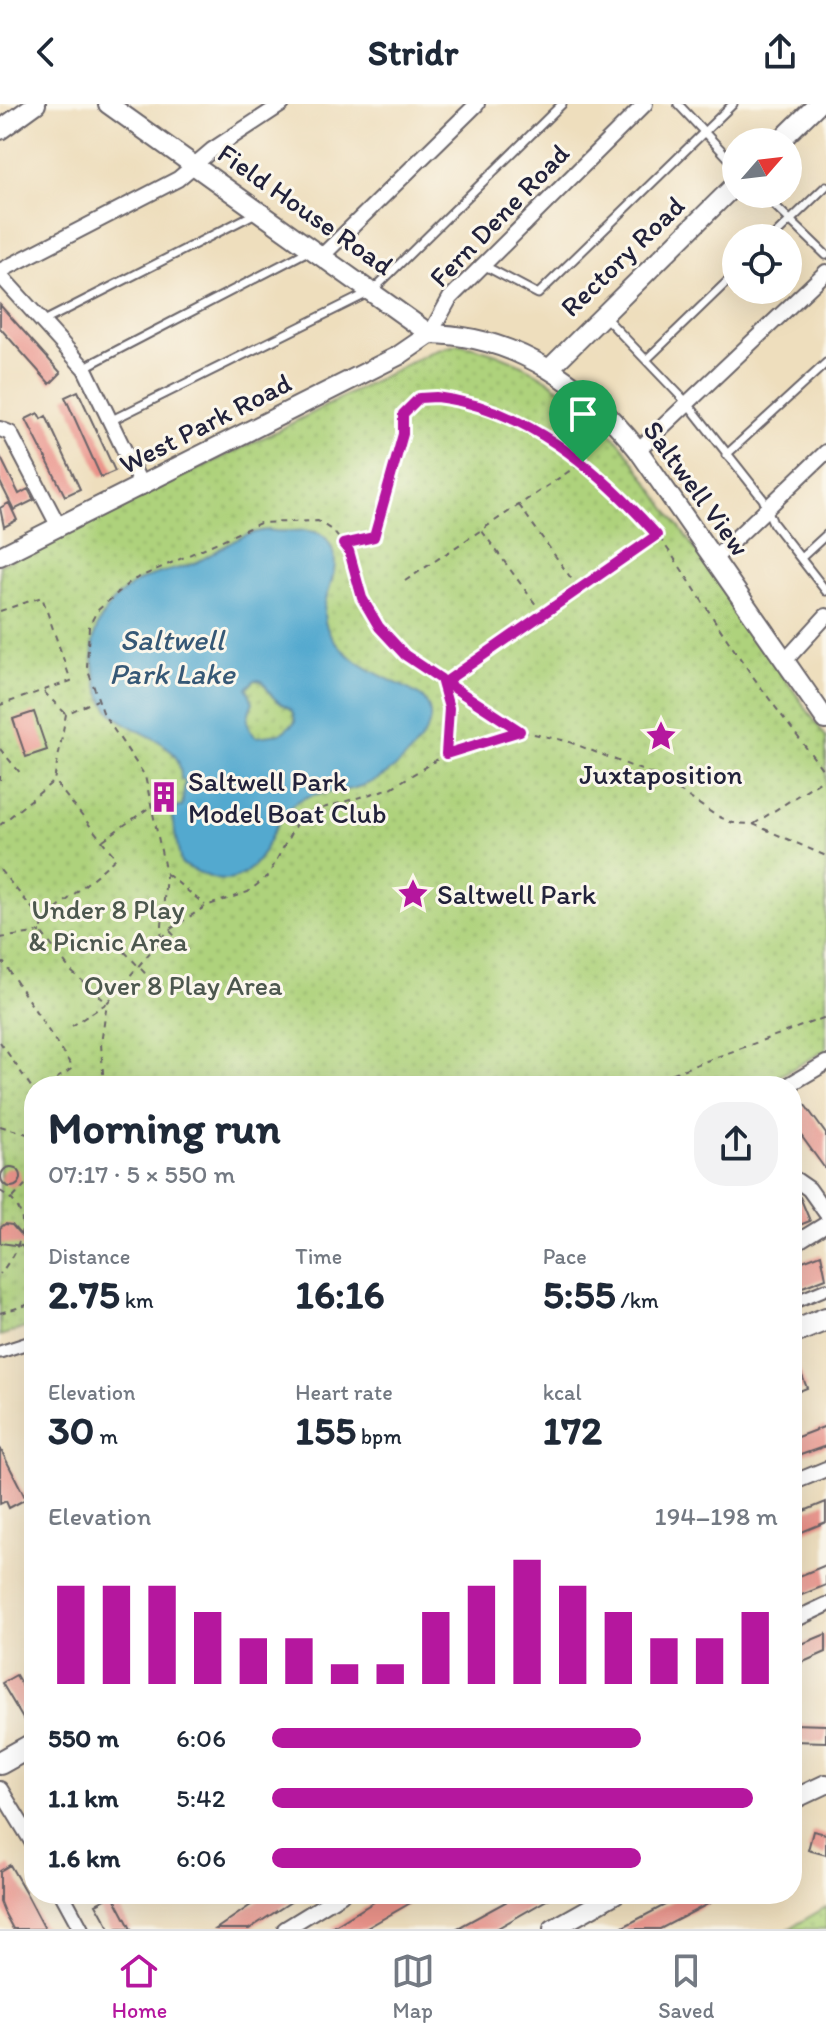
<!DOCTYPE html>
<meta charset="utf-8">
<style>
body{margin:0;font-family:Itim,sans-serif;background:#f2f2f3;color:#1f2937;height:100vh;display:flex;flex-direction:column;font-size:30px;white-space:nowrap}
*{box-sizing:border-box;margin:0}
p{font-size:26px;color:#747a83}
.icon{flex:none;width:44px;height:44px;fill:none;stroke:currentColor;stroke-width:2;stroke-linecap:round;stroke-linejoin:round}
.map{position:relative;flex:1;overflow:hidden}
.sheet{position:absolute;left:24px;top:972px;width:778px;height:828px;display:flex;flex-direction:column;background:#fff;border-radius:32px;box-shadow:0 8px 32px #0002}
.sheet>*{flex:none}
.needle{width:52px;rotate:62deg}
.buttons{position:absolute;left:722px;top:24px;display:grid;gap:16px}
.buttons a{display:grid;place-items:center;width:80px;height:80px;border-radius:50%;background:#fff;box-shadow:0 8px 32px #0002;font-size:40px}
.pin{position:absolute;display:grid;place-items:center;width:68px;height:68px;color:#fff;margin:-82px -34px;border-radius:50% 50% 50% 0;rotate:-45deg;box-shadow:0 0 8px #0007}
.pin .icon{rotate:45deg}
.round{display:grid;place-items:center;flex:none;width:84px;height:84px;border-radius:32px;background:#f2f2f3}
.overview{display:flex;align-items:center;justify-content:space-between;height:136px;padding:0 24px}
h1{font-size:44px;font-weight:800;line-height:60px}
.stats{display:grid;grid-template-columns:repeat(3,1fr);gap:12px;height:136px;padding:8px 24px}
.stats div{display:grid;align-content:center}
.stats b{font-size:40px;font-weight:800}
.stats small{font-size:22px;font-weight:400}
.stats p{font-size:22px}
.chart{height:224px;padding:16px 24px}
.chart p{display:flex;justify-content:space-between}
.chart svg{width:100%;height:144px;margin-top:8px;stroke:#b5179e;stroke-width:6}
ul{padding:0 24px;list-style:none;font-size:26px}
li{display:grid;grid-template-columns:128px 96px 1fr;align-items:center;height:60px}
li i{height:20px;border-radius:10px;background:#b5179e}
header{display:flex;justify-content:space-between;align-items:center;height:104px;padding:0 24px;background:#fff;font-size:36px;font-weight:800}
.tab-bar{display:flex;justify-content:space-around;align-items:center;height:112px;border-top:2px solid #e0e1e3;background:#fff;font-size:22px;color:#747a83}
.tab-bar a{display:grid;justify-items:center;gap:4px}
.tab-bar .current{color:#b5179e}
.map>svg:first-child{display:block}
.park{fill:url(#park-dots);stroke:#687a5c;stroke-width:2}
.water{fill:#53a9cf;stroke:#3a6685;stroke-width:2;fill-rule:evenodd}
.building{fill:#ea938a}
.lines{fill:none;stroke-linecap:round;stroke-linejoin:round}
.service-casing{stroke:#696468;stroke-width:11}
.pedestrian-casing{stroke:#696468;stroke-width:15}
.minor-casing{stroke:#696468;stroke-width:18}
.tertiary-casing{stroke:#696468;stroke-width:22}
.primary-casing{stroke:#696468;stroke-width:26}
.path{stroke:#696468;stroke-width:2;stroke-dasharray:6 6;stroke-linecap:butt}
.service{stroke:#fff;stroke-width:7}
.pedestrian{stroke:#fff;stroke-width:11}
.minor{stroke:#fff;stroke-width:14}
.tertiary{stroke:#fff;stroke-width:18}
.primary{stroke:#fff;stroke-width:22}
.route-casing{stroke:#fff;stroke-width:16}
.route{stroke:#b5179e;stroke-width:10}
.labels{text-anchor:middle;stroke-width:6;stroke-linejoin:round;paint-order:stroke}
.street-label{font-size:28px;fill:#22223b;stroke:#fbf7ec}
.poi-label{font-size:28px;fill:#22223b;stroke:#fbf7ec;text-anchor:start}
.park-label{font-size:28px;fill:#4c574e;stroke:#fbf7ec}
.water-label{font-size:30px;font-style:italic;fill:#365876;stroke:#fbf7ec}
</style>
<header><svg class="icon" aria-label="back" viewBox="0 0 24 24"><path d="M15 5l-7 7 7 7"/></svg>Stridr<svg class="icon" aria-label="share" viewBox="0 0 24 24"><path d="M12 15V3M7 8l5-5 5 5M5 13v7h14v-7"/></svg></header>
<div class="map">
<svg width="826" height="1825" viewBox="0 0 826 1825">
<defs>
<pattern id="park-dots" width="8" height="8" patternUnits="userSpaceOnUse" patternTransform="scale(2)"><rect width="8" height="8" fill="#aed27c"/><path d="M2 2h.1M6 6h.1" fill="none" stroke="#95b46c" stroke-width="1.8" stroke-linecap="round"/></pattern>
</defs>
<rect width="100%" height="100%" fill="#fbf7ec"/>
<filter id="ink" filterUnits="userSpaceOnUse"><feTurbulence type="fractalNoise" baseFrequency=".0125" numOctaves="2"/><feDisplacementMap in="SourceGraphic" scale="16" xChannelSelector="R" yChannelSelector="G"/><feConvolveMatrix kernelMatrix="1 2 1 2 8 2 1 2 1" color-interpolation-filters="sRGB"/></filter>
<filter id="wash" filterUnits="userSpaceOnUse"><feTurbulence type="fractalNoise" baseFrequency=".006" numOctaves="4" result="noise"/><feDisplacementMap in="SourceGraphic" scale="32" xChannelSelector="R" yChannelSelector="G"/><feGaussianBlur stdDeviation="1.8" result="paint"/><feColorMatrix in="noise" values="0 0 0 0 0 0 0 0 0 0 0 0 0 0 0 0 0 1.4 0 .05"/><feComposite in="paint" operator="in"/></filter>
<g filter="url(#wash)">
<rect width="100%" height="100%" fill="#eedebd"/>
<path class="park" d="M459,240C527,252 576,292 622,341L826,633V946L761,982H34V1221L0,1232V461L277,327L431,248Z
M826,1803V1825H789Z"/>
<path class="water" d="M269,426C288,431 311,420 326,434C357,476 293,501 346,549C367,568 398,578 422,593C435,607 431,623 420,637C399,665 376,682 340,687C325,689 312,689 298,697C268,715 271,762 233,775C216,780 197,767 181,760L172,714L177,703H182L185,677L181,675C182,632 135,634 111,608C98,593 94,570 93,550C90,518 120,482 151,472C167,466 182,465 197,458C222,446 240,428 269,426ZM255,576L262,577C266,582 269,589 274,594C284,604 294,601 295,618L280,630L256,633C244,621 247,612 253,598L247,584Z"/>
<g id="blocks">
<path class="building" d="M0,201L61,269L50,280L0,224Z
M78,287L115,367L101,373L65,293Z
M38,309L41,315L46,312L80,385L65,392L26,315Z
M0,352L19,390L28,385L34,396L14,406L0,378Z
M9,399L17,416L4,423L0,404Z
M34,608L47,646L26,653L13,615Z
M805,1001L826,1030V1066L792,1019V1010Z
M1 1073a10 10 0 1 1 20 0a10 10 0 1 1-20 0Z
M800,1093L810,1117L792,1124V1097Z
M34,1119V1164L22,1142L0,1139V1124L5,1120L12,1121L25,1136Z
M821,1150L826,1174L792,1187V1161Z
M793,1249L807,1284L792,1290V1250Z
M826,1322V1342L792,1354V1335Z
M0,1344L26,1395L9,1404L6,1397L0,1400Z
M826,1398V1418L792,1432V1412Z
M826,1461V1481L792,1495V1475Z
M826,1530V1548L792,1563V1544Z
M16,1571L34,1602V1616L26,1620L2,1579Z
M792,1620L826,1621V1638L792,1637Z
M813,1727L826,1730V1751L808,1746Z
M10,1761L26,1789L45,1825H13L4,1808L0,1798V1767Z
M267,1790H303L249,1825H216Z
M387,1790H426L365,1825H330Z
M520,1790H557L496,1825H456Z
M686,1790H727L660,1825H619Z
M113,1791L131,1825H110L96,1800Z"/>
</g>
</g>
<g filter="url(#ink)">
<use href="#blocks" fill-opacity="0" stroke="#696468" stroke-width="2"/>
<g class="lines">
<defs>
<path id="service" d="M678,0L736,62
M763,90L826,151
M772,134L826,82
M483,161L538,190L733,0
M604,212L688,300L763,395L773,419L826,487
M42,218L258,108
M647,255L736,169
M83,264L312,145
M110,317L372,187L562,0
M726,351L826,259
M801,454L826,431"/>
<path id="pedestrian" d="M792,1199L826,1185
M0,1248L34,1237"/>
<path id="minor" d="M323,151L477,0
M0,167L178,75L212,46L282,0
M0,171L85,265L142,383
M430,230L450,194L645,0
M0,325L10,329L59,423
M638,346L826,168
M714,455L826,348
M784,558L826,512
M787,982L826,959
M792,1077L796,1076L809,1085L826,1109
M792,1141L826,1120
M792,1379L826,1365
M792,1517L826,1501
M0,1685L34,1741
M62,1790L81,1825
M285,1825L342,1790"/>
<path id="tertiary" d="M108,0L430,230
M0,26L36,0
M779,38L818,0
M430,230C515,231 587,281 638,346L826,616
M549,265L736,80
M0,452L398,252L430,230
M792,1696L826,1680
M553,1825L615,1790"/>
<path id="primary" d="M792,1229L826,1215
M0,1659L34,1640"/>
</defs>
<use href="#service" class="service-casing"/>
<use href="#pedestrian" class="pedestrian-casing"/>
<use href="#minor" class="minor-casing"/>
<use href="#tertiary" class="tertiary-casing"/>
<use href="#primary" class="primary-casing"/>
<path class="path" d="M519,401L578,484
M482,427L542,509
M344,440L374,433L403,330V310L419,294C507,289 607,364 658,432C684,466 705,503 729,538C759,583 793,626 826,670
M405,477L583,358
M0,507L42,493L71,577L0,601
M441,577L449,604L446,649
M445,578L656,431
M44,588L65,609
M0,645L22,671
M0,672V676
M754,720L826,673
M0,721L54,677L66,610L97,596
M103,736L150,703
M0,766L43,817L116,754L54,677
M167,770L205,801
M43,818L41,828L71,867L107,899L72,922
M170,827L188,846
M108,830L157,882
M0,834L41,828
M161,834L166,770L145,672L104,611L87,564L89,522L97,507L131,477L260,419L318,417L333,427L349,447L362,494L379,523L405,551L519,626
M0,861L4,859L73,964L45,982
M0,938L34,987
M104,982L101,940L107,899L169,826L206,802L248,788L268,772L298,716L313,707L391,684L446,650L484,637L520,627L567,637L659,673L715,711L733,719L753,720L826,752
M638,982L826,913
M0,1022L34,1032
M0,1087C37,1108 21,1143 0,1170
M13,1094L34,1071
M0,1209L34,1199"/>
<use href="#service" class="service"/>
<use href="#pedestrian" class="pedestrian"/>
<use href="#minor" class="minor"/>
<use href="#tertiary" class="tertiary"/>
<use href="#primary" class="primary"/>
</g>
</g>
<g class="lines" filter="url(#ink)">
<defs>
<path id="route" d="M436,293C527,304 598,365 657,431L445,578L520,627L446,650L449,604L441,575L405,551L379,523L362,494L349,447L343,440L374,433L403,330V310L419,294Z"/>
</defs>
<use href="#route" class="route-casing"/>
<use href="#route" class="route"/>
</g>
<defs>
<symbol id="sight-bare" viewBox="-9 -9 18 18"><path d="M0-6L1.8-2.2L6-1.7L2.9 1.2L3.7 5.4L0 3.3L-3.7 5.4L-2.9 1.2L-6-1.7L-1.8-2.2Z" fill="#b5179e" stroke="#fbf7ec" stroke-width="2.5" paint-order="stroke"/></symbol>
<symbol id="building-bare" viewBox="-9 -9 18 18"><path d="M-4-6H4V6H1V3H-1V6H-4ZM-2.5-4.3h1.7v1.8h-1.7ZM.8-4.3h1.7v1.8H.8ZM-2.5-1h1.7V.8h-1.7ZM.8-1h1.7V.8H.8Z" fill="#b5179e" stroke="#fbf7ec" stroke-width="2.5" paint-order="stroke"/></symbol>
</defs>
<g fill-rule="evenodd">
<use href="#sight-bare" x="639" y="610" width="44" height="44"/>
<use href="#building-bare" x="142" y="671" width="44" height="44"/>
<use href="#sight-bare" x="391" y="768" width="44" height="44"/>
</g>
<g class="labels">
<g class="street-label">
<text transform="translate(306 105) rotate(35)" y="10">Field House Road</text>
<text transform="translate(499 111) rotate(-46)" y="10">Fern Dene Road</text>
<text transform="translate(622 152) rotate(-44)" y="10">Rectory Road</text>
<text transform="translate(205 319) rotate(-27)" y="10">West Park Road</text>
<text transform="translate(697 384) rotate(54)" y="10">Saltwell View</text>
</g>
<g class="poi-label">
<text x="661" y="680" text-anchor="middle">Juxtaposition</text>
<text x="188" y="687">Saltwell Park<tspan x="188" dy="32">Model Boat Club</tspan></text>
<text x="437" y="800">Saltwell Park</text>
</g>
<g class="park-label">
<text x="108" y="815">Under 8 Play<tspan x="108" dy="32">&amp; Picnic Area</tspan></text>
<text x="183" y="891">Over 8 Play Area</text>
</g>
<g class="water-label">
<text x="172" y="546">Saltwell<tspan x="172" dy="34">Park Lake</tspan></text>
</g>
</g>
</svg>
<div class="buttons">
<a><svg class="needle" viewBox="-14 -14 28 28"><path d="M0-13l5 13h-10z" fill="#e53935"/><path d="M0 13l5-13h-10z" fill="#747a83"/></svg></a>
<a><svg class="icon" aria-label="locate" viewBox="0 0 24 24"><circle cx="12" cy="12" r="6"/><path d="M12 2v4M12 18v4M2 12h4M18 12h4"/></svg></a>
</div>
<div class="pin" style="left:583px;top:358px;background:#1e9e55"><svg class="icon" aria-label="arrive" viewBox="0 0 24 24"><path d="M6 21V4h12l-3 4 3 4H6"/></svg></div>
<section class="sheet">
<div class="overview"><div><h1>Morning run</h1><p>07:17 · 5 × 550 m</p></div><a class="round"><svg class="icon" aria-label="share" viewBox="0 0 24 24"><path d="M12 15V3M7 8l5-5 5 5M5 13v7h14v-7"/></svg></a></div>
<div class="stats">
<div><p>Distance</p><b>2.75<small> km</small></b></div>
<div><p>Time</p><b>16:16</b></div>
<div><p>Pace</p><b>5:55<small> /km</small></b></div>
</div>
<div class="stats">
<div><p>Elevation</p><b>30<small> m</small></b></div>
<div><p>Heart rate</p><b>155<small> bpm</small></b></div>
<div><p>kcal</p><b>172</b></div>
</div>
<div class="chart"><p><span>Elevation</span>194–198 m</p>
<svg viewBox="0 0 160 44" preserveAspectRatio="none"><path d="M5 44V14M15 44V14M25 44V14M35 44V22M45 44V30M55 44V30M65 44V38M75 44V38M85 44V22M95 44V14M105 44V6M115 44V14M125 44V22M135 44V30M145 44V30M155 44V22"/></svg>
</div>
<ul>
<li><b>550 m</b>6:06<i style="width:73%"></i></li>
<li><b>1.1 km</b>5:42<i style="width:95%"></i></li>
<li><b>1.6 km</b>6:06<i style="width:73%"></i></li>
</ul>
</section>
</div>
<nav class="tab-bar">
<a class="current"><svg class="icon" aria-label="home" viewBox="0 0 24 24"><path d="M3 11l9-7 9 7M6 9v11h12V9"/></svg>Home</a>
<a><svg class="icon" aria-label="map" viewBox="0 0 24 24"><path d="M3 6l6-2 6 2 6-2v14l-6 2-6-2-6 2zM9 4v14M15 6v14"/></svg>Map</a>
<a><svg class="icon" aria-label="saved" viewBox="0 0 24 24"><path d="M7 4h10v16l-5-4-5 4z"/></svg>Saved</a>
</nav>
